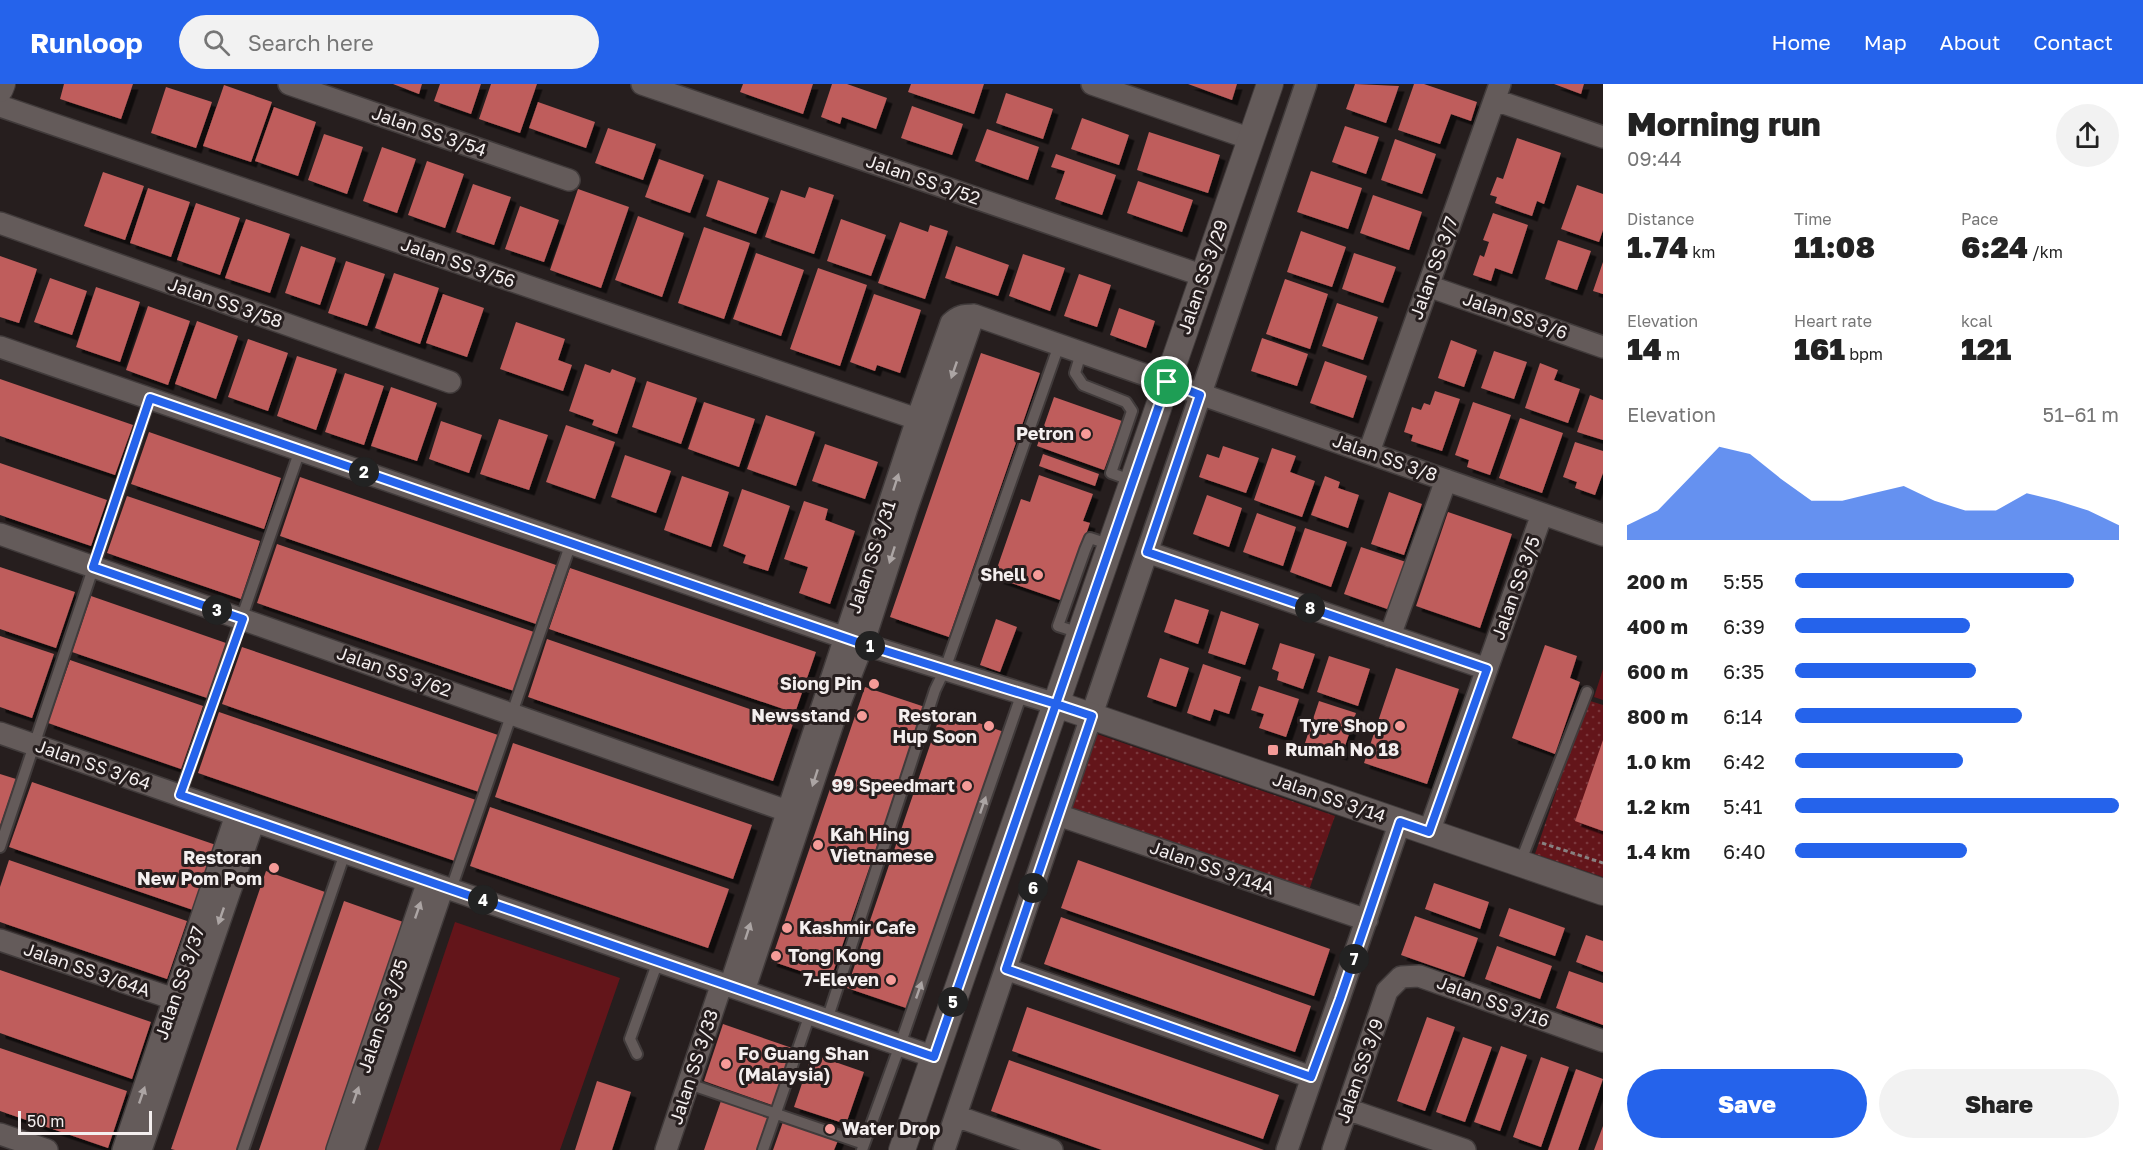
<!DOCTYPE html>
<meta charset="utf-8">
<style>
body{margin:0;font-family:"Golos Text",sans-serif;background:#f2f2f2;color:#222;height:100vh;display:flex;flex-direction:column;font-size:22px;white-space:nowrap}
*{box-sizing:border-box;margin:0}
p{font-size:20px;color:#767676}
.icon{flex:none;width:33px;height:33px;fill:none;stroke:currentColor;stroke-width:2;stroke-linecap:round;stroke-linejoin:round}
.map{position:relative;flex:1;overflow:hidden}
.side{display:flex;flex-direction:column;background:#fff;width:540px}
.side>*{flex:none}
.scale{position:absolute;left:18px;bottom:15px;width:134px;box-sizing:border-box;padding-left:6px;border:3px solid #f4efef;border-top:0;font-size:16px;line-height:21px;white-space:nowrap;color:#f4efef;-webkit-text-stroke:4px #261e1e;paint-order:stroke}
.pin{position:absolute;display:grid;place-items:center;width:51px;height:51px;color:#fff;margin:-26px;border:3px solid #fff;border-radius:50%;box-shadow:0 2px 6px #0007}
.km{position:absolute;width:30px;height:30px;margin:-15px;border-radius:50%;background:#222;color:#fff;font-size:16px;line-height:30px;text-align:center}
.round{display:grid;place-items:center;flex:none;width:63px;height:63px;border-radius:32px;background:#f2f2f2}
.head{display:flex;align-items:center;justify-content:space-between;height:102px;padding:0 24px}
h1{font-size:33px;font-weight:800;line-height:45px}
.figures{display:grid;grid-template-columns:repeat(3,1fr);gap:9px;height:102px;padding:6px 24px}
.figures div{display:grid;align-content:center}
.figures b{font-size:30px;font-weight:800}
.figures small{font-size:16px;font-weight:400}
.figures p{font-size:16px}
.chart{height:168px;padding:12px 24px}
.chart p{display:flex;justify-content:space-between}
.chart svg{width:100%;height:108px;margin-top:6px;fill:#2563eb;opacity:.7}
.primary-button{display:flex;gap:12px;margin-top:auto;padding:12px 24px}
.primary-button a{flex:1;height:69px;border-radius:36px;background:#2563eb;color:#fff;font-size:24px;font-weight:800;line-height:69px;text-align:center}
.primary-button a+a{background:#f2f2f2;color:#222}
ul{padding:0 24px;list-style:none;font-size:20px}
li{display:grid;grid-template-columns:96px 72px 1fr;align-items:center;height:45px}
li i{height:15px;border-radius:8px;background:#2563eb}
header{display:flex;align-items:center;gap:36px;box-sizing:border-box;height:84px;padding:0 30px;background:#2563eb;color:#fff}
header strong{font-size:28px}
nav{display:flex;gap:33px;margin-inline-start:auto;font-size:21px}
.search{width:420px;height:54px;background:#f2f2f2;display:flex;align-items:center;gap:15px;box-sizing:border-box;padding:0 21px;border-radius:33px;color:#767676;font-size:22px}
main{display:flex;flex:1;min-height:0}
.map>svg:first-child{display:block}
.grass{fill:#63151a}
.park{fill:url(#park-dots)}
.building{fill:#bf5d5c;filter:url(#shadow)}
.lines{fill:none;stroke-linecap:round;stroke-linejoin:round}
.service-casing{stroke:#413b3b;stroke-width:14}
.minor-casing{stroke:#413b3b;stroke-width:24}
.tertiary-casing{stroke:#413b3b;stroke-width:28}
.path{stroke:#888181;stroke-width:3;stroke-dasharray:4.5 3;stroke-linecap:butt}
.service{stroke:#645b5a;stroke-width:10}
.minor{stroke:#645b5a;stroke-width:21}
.tertiary{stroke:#645b5a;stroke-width:26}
.oneway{fill:#aca5a4}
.route-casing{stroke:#fff;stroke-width:12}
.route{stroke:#2563eb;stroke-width:8}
.poi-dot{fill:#f59b98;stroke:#261e1e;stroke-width:2}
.labels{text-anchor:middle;stroke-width:6;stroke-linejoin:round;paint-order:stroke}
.street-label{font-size:18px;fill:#f4efef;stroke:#261e1e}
.poi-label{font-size:18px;font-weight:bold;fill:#f4efef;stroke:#261e1e;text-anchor:end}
</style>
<header>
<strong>Runloop</strong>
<div class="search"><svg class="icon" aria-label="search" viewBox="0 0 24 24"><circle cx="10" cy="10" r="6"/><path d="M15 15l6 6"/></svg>Search here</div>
<nav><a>Home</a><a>Map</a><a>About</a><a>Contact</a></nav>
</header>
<main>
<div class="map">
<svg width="1603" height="1066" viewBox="0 0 1603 1066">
<defs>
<pattern id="park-dots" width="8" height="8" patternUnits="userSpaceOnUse" patternTransform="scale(1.5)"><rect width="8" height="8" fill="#63151a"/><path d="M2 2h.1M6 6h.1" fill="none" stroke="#7a373c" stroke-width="1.8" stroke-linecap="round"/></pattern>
<filter id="shadow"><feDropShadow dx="5.5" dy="5.5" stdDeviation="0" flood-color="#0009"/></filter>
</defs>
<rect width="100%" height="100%" fill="#261e1e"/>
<path class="grass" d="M1603,585V616L1594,613Z
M455,838L620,894L560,1066H378Z"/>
<path class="park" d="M1587,616L1603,621V793L1535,770Z
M1097,650L1335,732L1308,809L1070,728Z"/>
<path class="building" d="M64,0H133L121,35L60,15Z
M393,0H422L419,10Z
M440,0H481L471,30L434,17Z
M491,0H537L520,49L479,35Z
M743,0H813L803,30L740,8Z
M832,0H847L887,14L876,45L842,33L840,40L821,33Z
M911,0H984L974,30L908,8Z
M1188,0H1237L1232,16Z
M1355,0L1399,2L1386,39L1346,25Z
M1414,0H1424L1477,18L1471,37L1451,30L1440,60L1398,46Z
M1554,0H1584L1581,10Z
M224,1L272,18L251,78L203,62Z
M166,3L212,18L196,64L151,49Z
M1006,9L1053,25L1043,55L996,39Z
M538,18L595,38L586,64L529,44Z
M912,22L963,40L952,71L901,54Z
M274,23L316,38L298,92L255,77Z
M1082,34L1129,51L1119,81L1071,65Z
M1345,42L1379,53L1366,90L1332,78Z
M608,44L656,60L643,96L595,79Z
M987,45L1039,63L1028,96L975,77Z
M1149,48L1220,71L1208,109L1137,86Z
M324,50L363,63L347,110L308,96Z
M1517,54L1561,69L1544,120L1537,117L1532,132L1495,119L1497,113L1490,111L1497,93L1503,95Z
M1395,55L1436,70L1422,110L1381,96Z
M382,63L416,75L397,129L363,117Z
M1056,70L1116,91L1102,131L1055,115L1065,87L1051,83Z
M659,75L704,91L690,129L645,113Z
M427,77L464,90L445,144L408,131Z
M1311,87L1362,104L1348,145L1297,128Z
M103,88L144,102L125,156L84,142Z
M718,96L769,114L756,150L706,132Z
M1138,97L1193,116L1182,148L1127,129Z
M473,100L511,113L494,161L456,148Z
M1577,101L1603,110V146L1599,158L1561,145Z
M809,103L834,111L814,170L765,153L781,106L805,114Z
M148,104L190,118L171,173L130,159Z
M578,105L629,123L601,204L550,186Z
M1373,111L1422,128L1409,166L1360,149Z
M196,119L240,134L220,191L177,176Z
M520,122L559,136L544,178L505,165Z
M1493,129L1528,141L1512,190L1495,184L1491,197L1473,191L1480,171L1484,173L1489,158L1483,156Z
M638,132L684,149L662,213L615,196Z
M246,135L290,150L270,209L225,194Z
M841,135L886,151L871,192L827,177Z
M900,138L928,148L930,141L948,147L925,215L878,199Z
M704,143L750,159L724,235L678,219Z
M1301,147L1346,163L1332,203L1287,188Z
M1558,156L1591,167L1577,206L1545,195Z
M301,162L336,174L320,221L285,209Z
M956,162L1009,181L998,212L945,194Z
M756,169L804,186L781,252L733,235Z
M1354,169L1396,183L1383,219L1342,205Z
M1023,170L1065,184L1050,227L1009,212Z
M0,172L37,185L19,239L0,233Z
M346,177L385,190L367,242L328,229Z
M1603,178V210L1593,207Z
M818,184L867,201L840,282L790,265Z
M394,189L439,204L420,260L375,244Z
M1079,190L1111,201L1097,243L1064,232Z
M50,194L87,207L72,251L34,238Z
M1285,195L1328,210L1310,265L1266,250Z
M96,203L140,218L120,278L76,263Z
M443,210L484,224L467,273L426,259Z
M874,210L921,226L900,289L877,281L875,287L850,278Z
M1337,219L1378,233L1363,276L1322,262Z
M148,222L190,237L168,301L126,286Z
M1119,224L1155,237L1146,264L1110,251Z
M197,237L238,252L216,315L175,300Z
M516,238L565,255L558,276L572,281L563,307L500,285Z
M1262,254L1308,270L1297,302L1251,287Z
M248,255L288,269L268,327L228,313Z
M1451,256L1477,266L1464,303L1438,294Z
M1494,267L1527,278L1514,315L1481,304Z
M981,269L1040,289L949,553L890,533Z
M297,272L337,285L316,346L277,332Z
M1325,277L1367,292L1353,334L1310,319Z
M1540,279L1558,286L1554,296L1580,305L1568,339L1525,324Z
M585,280L610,289L612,285L636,294L617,350L592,341L594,336L569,327Z
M345,289L384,302L364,361L325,348Z
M0,295L133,341L115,391L0,352Z
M647,297L697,314L681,360L632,343Z
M391,303L437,319L417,377L371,362Z
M1435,307L1460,315L1442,367L1411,357L1413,351L1404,348L1412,323L1421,326L1424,319L1430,321Z
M1590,311L1603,316V356L1577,348Z
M1054,313L1122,337L1104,386L1037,362Z
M704,318L755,335L739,383L688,365Z
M1473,318L1511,331L1490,391L1467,383L1469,376L1455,371Z
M766,331L815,348L796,402L747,385Z
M1520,334L1563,349L1542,409L1499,394Z
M499,335L548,351L529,406L480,390Z
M441,337L482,351L469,389L429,375Z
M566,341L615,358L595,415L546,398Z
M149,348L281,394L264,445L131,400Z
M1575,358L1603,367V389L1595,411L1575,404L1577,398L1563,393Z
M825,360L878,378L865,415L812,397Z
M1223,362L1259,374L1246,409L1199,393L1207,370L1219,374Z
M1272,364L1296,372L1290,388L1315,397L1302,433L1254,416Z
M1043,370L1099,390L1095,402L1039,382Z
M625,371L671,387L656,429L611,413Z
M0,379L107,416L91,462L0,431Z
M1039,391L1093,410L1083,437L1090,439L1063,517L994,493L1021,415L1030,418Z
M682,392L729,408L711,463L664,446Z
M1325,392L1340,398L1338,404L1359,411L1348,444L1311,431Z
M300,393L556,481L536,540L280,452Z
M742,405L790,422L768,487L743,479L746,471L723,462Z
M1389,408L1422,420L1404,471L1371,460Z
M1207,411L1242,424L1229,463L1193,450Z
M127,412L260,457L241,515L107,469Z
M804,417L828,425L825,436L855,447L830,520L799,509L808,483L784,475Z
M1448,428L1512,450L1480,544L1416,522Z
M1257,429L1296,443L1283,482L1243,468Z
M1305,444L1347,458L1331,503L1290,488Z
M277,460L534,548L514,607L257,519Z
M1361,463L1409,479L1393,527L1344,510Z
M0,483L75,508L56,564L0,545Z
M570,484L816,568L795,629L549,545Z
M91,512L226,559L207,614L72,568Z
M1175,515L1209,526L1198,560L1164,548Z
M1221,527L1259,540L1245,581L1208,569Z
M996,535L1017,543L1000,588L980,581Z
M0,552L54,570L32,634L0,623Z
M547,555L793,640L773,697L528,613Z
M1280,559L1315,570L1303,605L1277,596L1279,588L1272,585Z
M1545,561L1577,572L1570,594L1580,598L1555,670L1512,654Z
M242,563L498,651L479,708L222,620Z
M1329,572L1370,585L1358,622L1317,608Z
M1160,574L1189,584L1176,623L1147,613Z
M70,576L203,622L181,685L48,639Z
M1203,580L1241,593L1229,630L1214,625L1210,637L1187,629Z
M1396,584L1459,605L1427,700L1364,679Z
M1259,602L1299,615L1286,653L1259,644L1264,630L1251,626Z
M865,603L925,623L830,897L771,877Z
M1319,617L1356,629L1342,671L1305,659Z
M942,626L1004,648L909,925L847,904Z
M219,628L476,716L455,777L198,689Z
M1603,656V747L1575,737Z
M513,659L752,741L733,795L495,713Z
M0,690L16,695L0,742Z
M32,698L216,761L193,826L9,763Z
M490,723L729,805L708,864L470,782Z
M9,776L187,837L167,895L0,838V803Z
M1078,776L1330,865L1314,912L1061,824Z
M266,787L325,808L237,1066H175L171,1065Z
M1434,799L1489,818L1480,845L1425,825Z
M344,817L406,839L329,1066H259Z
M1509,824L1565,844L1555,872L1499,852Z
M1415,832L1478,854L1464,893L1401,871Z
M1061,833L1311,922L1295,968L1044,880Z
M1586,851L1603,857V888L1576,878Z
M1497,862L1552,882L1540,915L1485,895Z
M0,886L151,938L132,995L0,949Z
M1569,887L1603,899V941L1556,924Z
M1027,923L1279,1011L1263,1055L1012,967Z
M1427,933L1455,943L1425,1027L1397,1017Z
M723,940L792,964L772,1021L704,997Z
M1463,953L1492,963L1465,1038L1436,1028Z
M1501,962L1527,971L1500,1047L1474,1038Z
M0,964L127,1007L108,1064L0,1027Z
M812,970L864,988L846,1040L794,1023Z
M1541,973L1569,983L1541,1063L1513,1053Z
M1009,976L1242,1058L1264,1066H1102L991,1027Z
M1576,985L1603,995L1578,1066H1548Z
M597,997L631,1008L612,1066H575Z
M722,1014L771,1031L759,1066H704Z
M784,1035L839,1054L834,1066H773Z
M1603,1042V1066H1594Z"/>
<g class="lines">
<defs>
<path id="service" d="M1081,269L1075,289L1083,301L1126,318L1132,327L1111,389L1133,397
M1080,549L1058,542L1085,466L1090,454L1111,461
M180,711L300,366
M0,763L150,314
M1520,779L1587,608
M451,805L571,459
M827,936L935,606L945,585L1059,261
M637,970L630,955L658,877
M689,1000L864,1060
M243,1066L345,769
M763,1066L810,930
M862,1066L900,961L1022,609"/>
<path id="minor" d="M289,0L569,96
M642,0L1204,192
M1092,0L1251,55
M1495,16L1603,53
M0,22L917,335
M0,139L450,298
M1428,202L1603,263
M0,263L863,560L1056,620
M1369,368L1500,0
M0,450L787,727
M1147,468L1487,585
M1390,552L1446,396
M0,649L934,973
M1058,731L1367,836
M1429,748L1542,430
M0,856L174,915
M1006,885L1311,993
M730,902L917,335L951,239C958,232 963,231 974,231L1603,451
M744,907L838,624L863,560L907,424L974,231
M1347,1025L1465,1066
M956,1032L1052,1066
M0,1050L47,1066
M123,1066L236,731
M141,1066L254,737
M337,1066L428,797
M353,1066L443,803
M666,1066L722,899
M944,1066L1306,0
M1287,1066L1400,738
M1333,1066L1387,907L1401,893L1419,892L1603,957"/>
<path id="tertiary" d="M0,5L2,0
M1056,620L1603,808
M902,1066L1270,0"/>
</defs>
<use href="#service" class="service-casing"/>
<use href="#minor" class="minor-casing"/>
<use href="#tertiary" class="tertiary-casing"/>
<path class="path" d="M1542,759L1603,779"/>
<use href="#service" class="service"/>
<use href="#minor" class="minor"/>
<use href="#tertiary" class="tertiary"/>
</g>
<defs><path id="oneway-solid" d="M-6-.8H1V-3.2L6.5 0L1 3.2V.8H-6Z" transform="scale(1.5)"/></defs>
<g class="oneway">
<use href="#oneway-solid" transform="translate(954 286) rotate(109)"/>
<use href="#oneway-solid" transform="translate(896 398) rotate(-72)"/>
<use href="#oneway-solid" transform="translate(892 471) rotate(108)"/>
<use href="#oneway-solid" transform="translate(815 694) rotate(108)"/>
<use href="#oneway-solid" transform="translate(983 721) rotate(-71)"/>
<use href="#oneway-solid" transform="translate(418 826) rotate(-71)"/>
<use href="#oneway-solid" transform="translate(221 832) rotate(109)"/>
<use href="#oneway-solid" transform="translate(748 847) rotate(-72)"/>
<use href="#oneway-solid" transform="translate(919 906) rotate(-71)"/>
<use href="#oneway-solid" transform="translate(142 1011) rotate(-71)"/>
<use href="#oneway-solid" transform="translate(356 1011) rotate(-71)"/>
</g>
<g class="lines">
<defs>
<path id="route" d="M1167,298L1056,620L863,560L150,314L93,483L243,535L180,711L934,973L1056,620L1092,632L1006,885L1311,993L1340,915L1400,738L1429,748L1487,585L1147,468L1200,311L1167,298"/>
</defs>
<use href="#route" class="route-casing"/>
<use href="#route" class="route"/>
</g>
<g class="poi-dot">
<circle cx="1086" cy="350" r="6"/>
<circle cx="1038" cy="491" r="6"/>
<circle cx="874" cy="600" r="6"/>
<circle cx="862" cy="632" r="6"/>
<circle cx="989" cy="642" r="6"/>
<circle cx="1400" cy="642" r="6"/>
<rect x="1267" y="660" width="12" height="12" rx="3"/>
<circle cx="967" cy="702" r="6"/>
<circle cx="818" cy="761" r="6"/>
<circle cx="274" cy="784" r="6"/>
<circle cx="787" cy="844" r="6"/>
<circle cx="776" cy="872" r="6"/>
<circle cx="891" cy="896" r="6"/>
<circle cx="726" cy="980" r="6"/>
<circle cx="830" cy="1045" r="6"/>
</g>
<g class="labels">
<g class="street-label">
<text transform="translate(429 48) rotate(19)" y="6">Jalan SS 3/54</text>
<text transform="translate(923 96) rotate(19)" y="6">Jalan SS 3/52</text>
<text transform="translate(458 179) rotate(19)" y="6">Jalan SS 3/56</text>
<text transform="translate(1434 184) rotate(-70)" y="6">Jalan SS 3/7</text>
<text transform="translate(1203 193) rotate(-71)" y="6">Jalan SS 3/29</text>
<text transform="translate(225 219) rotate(19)" y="6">Jalan SS 3/58</text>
<text transform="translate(1515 232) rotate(19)" y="6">Jalan SS 3/6</text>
<text transform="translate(1385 374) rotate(19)" y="6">Jalan SS 3/8</text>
<text transform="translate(872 473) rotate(-72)" y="6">Jalan SS 3/31</text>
<text transform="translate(1516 504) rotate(-70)" y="6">Jalan SS 3/5</text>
<text transform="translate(394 588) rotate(19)" y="6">Jalan SS 3/62</text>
<text transform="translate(93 681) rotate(19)" y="6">Jalan SS 3/64</text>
<text transform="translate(1329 714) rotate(19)" y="6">Jalan SS 3/14</text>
<text transform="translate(1212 784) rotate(19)" y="6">Jalan SS 3/14A</text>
<text transform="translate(87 886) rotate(19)" y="6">Jalan SS 3/64A</text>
<text transform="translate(180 899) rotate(-71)" y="6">Jalan SS 3/37</text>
<text transform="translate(1493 918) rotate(20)" y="6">Jalan SS 3/16</text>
<text transform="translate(383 932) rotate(-71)" y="6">Jalan SS 3/35</text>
<text transform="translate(694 983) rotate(-72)" y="6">Jalan SS 3/33</text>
<text transform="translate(1360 987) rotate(-71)" y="6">Jalan SS 3/9</text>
</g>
<g class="poi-label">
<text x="1074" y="356">Petron</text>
<text x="1026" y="497">Shell</text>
<text x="862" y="606">Siong Pin</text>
<text x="850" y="638">Newsstand</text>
<text x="977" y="638">Restoran<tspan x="977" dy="21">Hup Soon</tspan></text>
<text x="1388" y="648">Tyre Shop</text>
<text x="1285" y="672" text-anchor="start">Rumah No 18</text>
<text x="955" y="708">99 Speedmart</text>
<text x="830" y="757" text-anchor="start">Kah Hing<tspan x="830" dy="21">Vietnamese</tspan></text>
<text x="262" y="780">Restoran<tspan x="262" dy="21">New Pom Pom</tspan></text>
<text x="799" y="850" text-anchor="start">Kashmir Cafe</text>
<text x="788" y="878" text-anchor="start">Tong Kong</text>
<text x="879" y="902">7-Eleven</text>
<text x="738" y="976" text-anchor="start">Fo Guang Shan<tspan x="738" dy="21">(Malaysia)</tspan></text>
<text x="842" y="1051" text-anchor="start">Water Drop</text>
</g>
</g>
</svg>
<div class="scale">50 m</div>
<div class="pin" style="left:1167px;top:298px;background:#1e9e55"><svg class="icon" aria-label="arrive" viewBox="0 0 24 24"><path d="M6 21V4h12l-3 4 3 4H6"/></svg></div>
<b class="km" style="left:870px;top:562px">1</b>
<b class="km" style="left:364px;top:388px">2</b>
<b class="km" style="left:217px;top:526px">3</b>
<b class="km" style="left:483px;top:816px">4</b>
<b class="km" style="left:953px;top:918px">5</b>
<b class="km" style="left:1033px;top:804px">6</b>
<b class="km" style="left:1354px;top:875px">7</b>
<b class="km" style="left:1310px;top:524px">8</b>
</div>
<section class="side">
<div class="head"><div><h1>Morning run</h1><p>09:44</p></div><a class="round"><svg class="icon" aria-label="share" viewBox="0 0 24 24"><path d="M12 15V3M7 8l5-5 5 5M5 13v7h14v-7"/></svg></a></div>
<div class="figures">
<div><p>Distance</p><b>1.74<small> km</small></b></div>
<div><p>Time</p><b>11:08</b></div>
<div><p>Pace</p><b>6:24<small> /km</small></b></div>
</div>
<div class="figures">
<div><p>Elevation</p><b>14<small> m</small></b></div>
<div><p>Heart rate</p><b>161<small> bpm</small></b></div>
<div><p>kcal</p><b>121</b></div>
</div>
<div class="chart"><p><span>Elevation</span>51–61 m</p>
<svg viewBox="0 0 160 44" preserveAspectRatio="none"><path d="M0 44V38L10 32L20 19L30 6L40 9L50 19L60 28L70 28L80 25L90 22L100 28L110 32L120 32L130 25L140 28L150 32L160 38V44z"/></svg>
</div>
<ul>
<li><b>200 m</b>5:55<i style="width:86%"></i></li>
<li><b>400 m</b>6:39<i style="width:54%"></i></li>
<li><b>600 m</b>6:35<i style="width:56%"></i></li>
<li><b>800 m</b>6:14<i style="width:70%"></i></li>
<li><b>1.0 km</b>6:42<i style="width:52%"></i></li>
<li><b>1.2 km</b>5:41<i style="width:100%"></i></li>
<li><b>1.4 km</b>6:40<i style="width:53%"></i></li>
</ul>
<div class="primary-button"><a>Save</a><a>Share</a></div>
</section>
</main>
